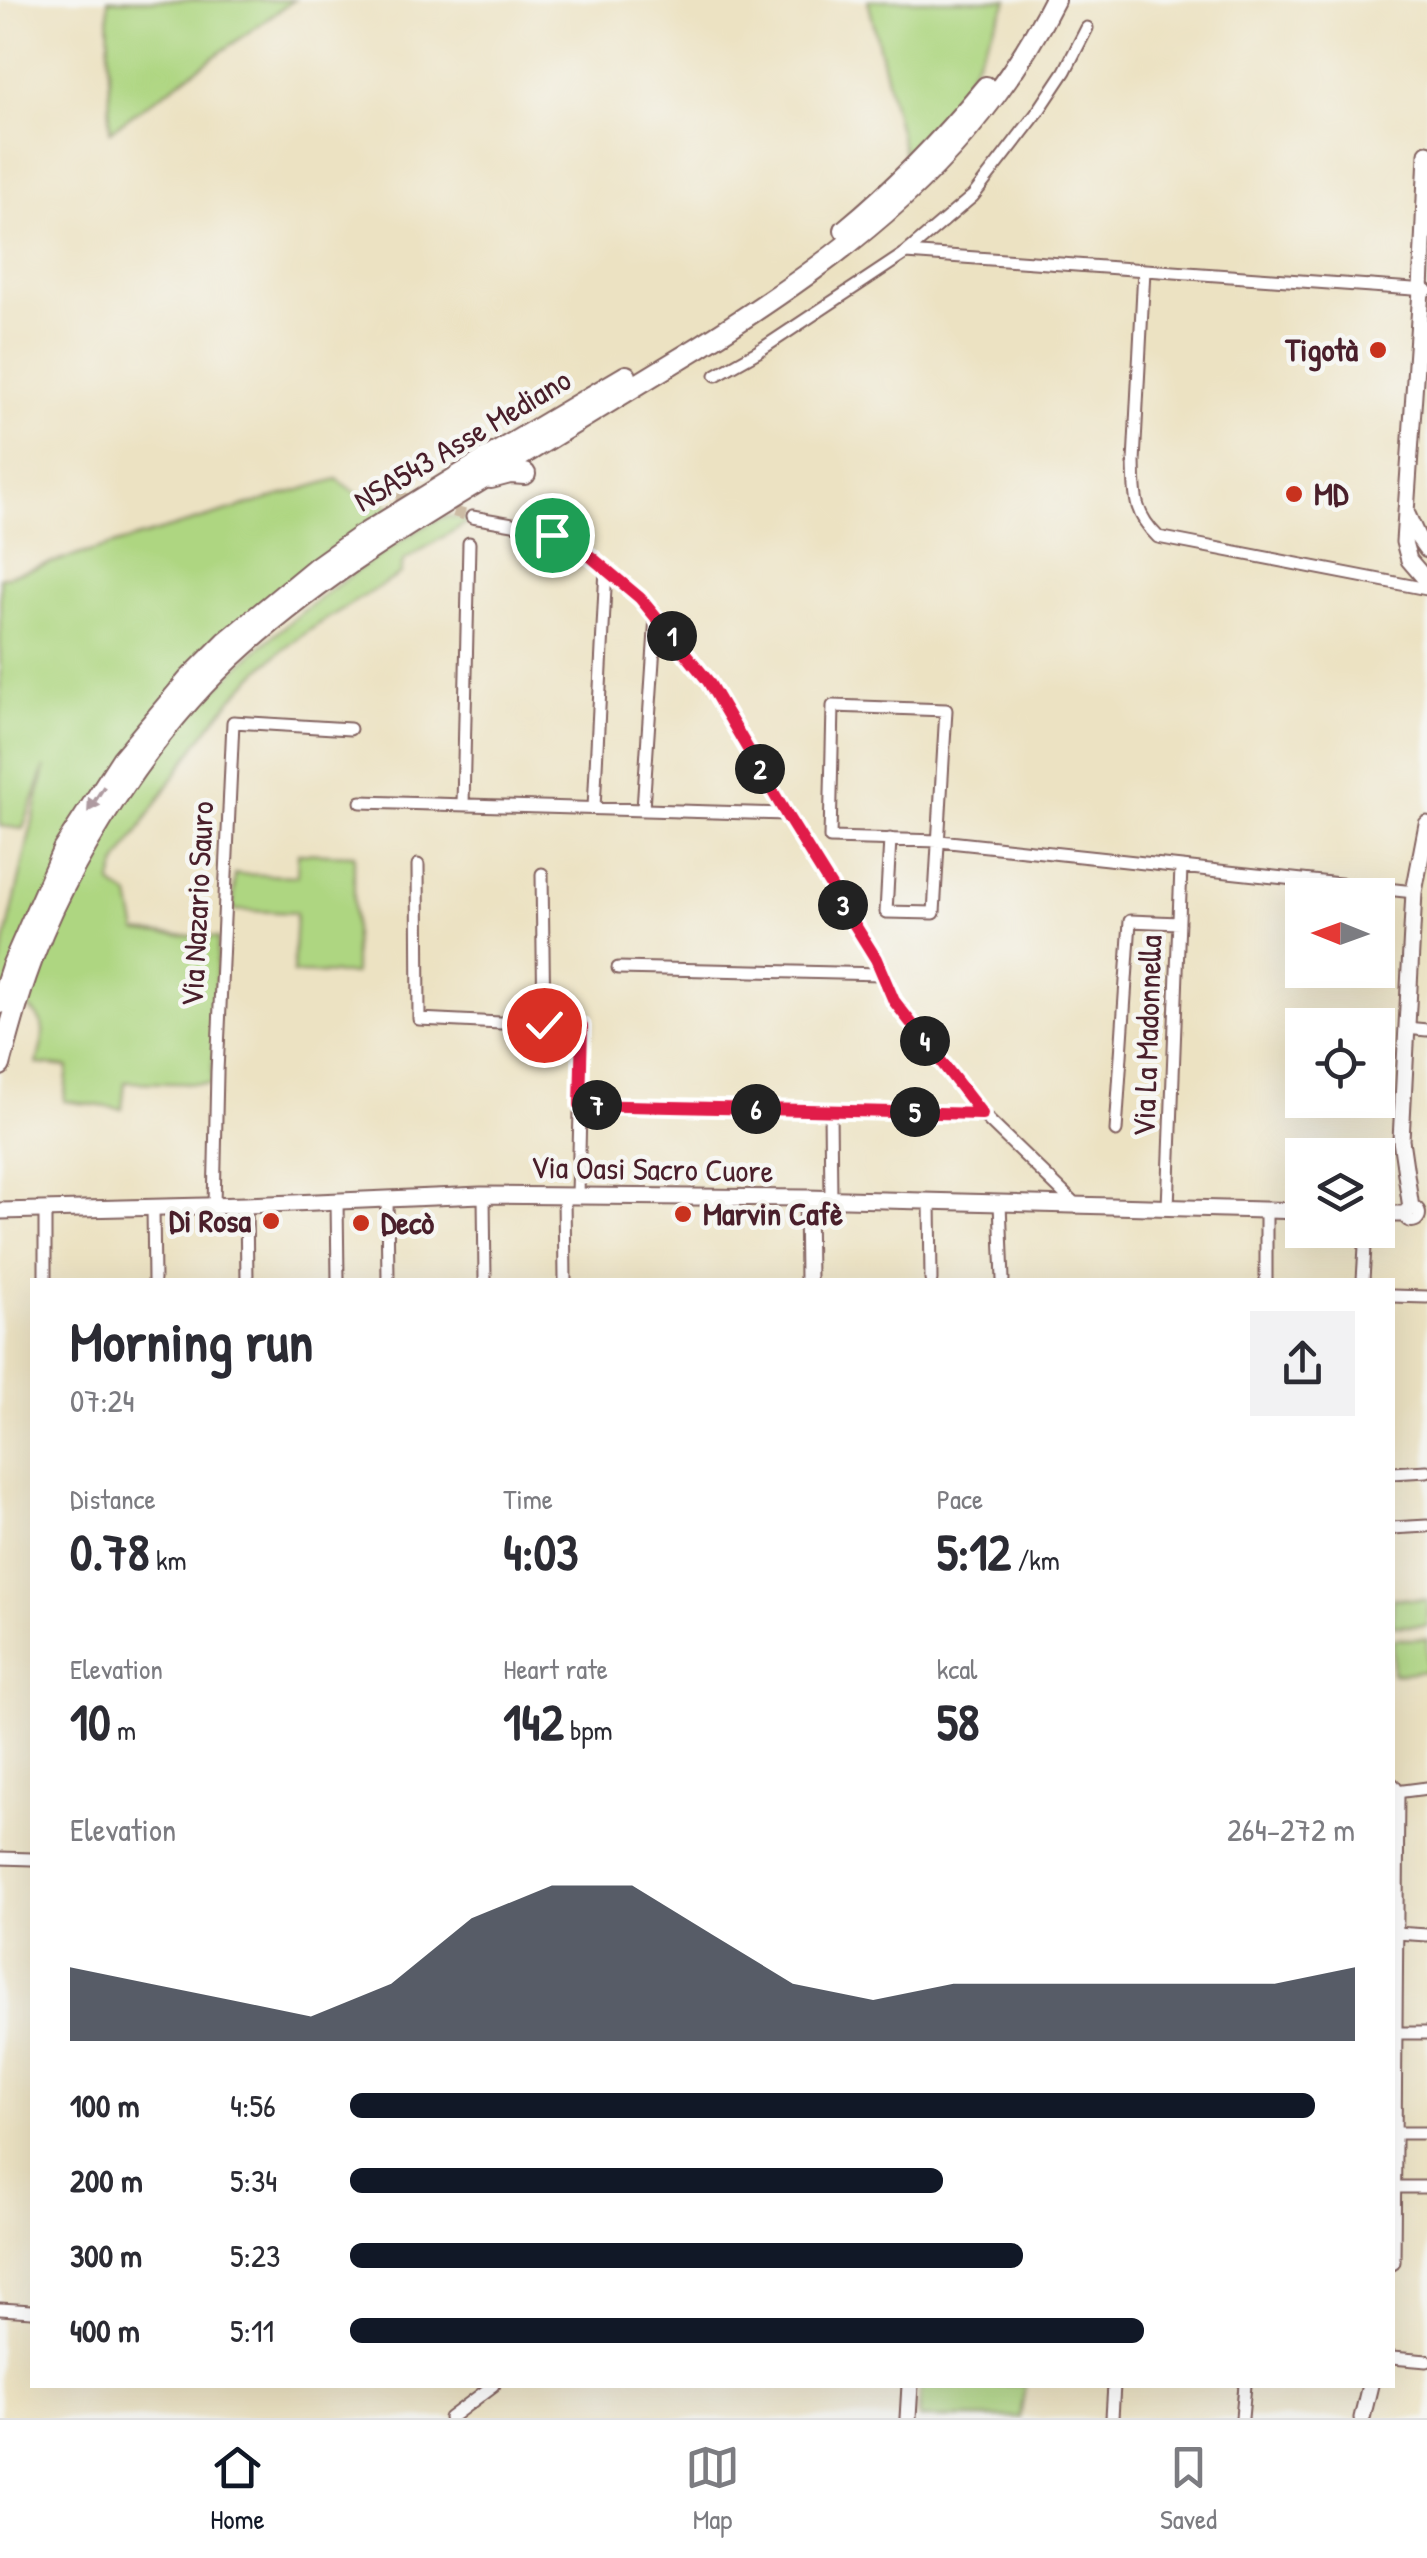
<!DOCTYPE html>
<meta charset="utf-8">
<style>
body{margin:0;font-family:"Patrick Hand",sans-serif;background:#f2f2f3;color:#2b2b33;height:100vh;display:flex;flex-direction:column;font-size:38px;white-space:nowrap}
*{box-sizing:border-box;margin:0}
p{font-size:32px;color:#7c7c81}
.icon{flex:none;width:55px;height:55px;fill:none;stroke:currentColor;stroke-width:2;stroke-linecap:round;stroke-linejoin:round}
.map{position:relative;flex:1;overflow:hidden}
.side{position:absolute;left:30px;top:1278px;width:1365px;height:1110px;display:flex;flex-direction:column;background:#fff;border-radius:0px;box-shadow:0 10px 40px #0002}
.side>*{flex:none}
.needle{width:65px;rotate:271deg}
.tools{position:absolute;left:1285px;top:878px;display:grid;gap:20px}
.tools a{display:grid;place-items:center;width:110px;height:110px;border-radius:0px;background:#fff;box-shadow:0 10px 40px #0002;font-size:50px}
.pin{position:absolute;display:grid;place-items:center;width:85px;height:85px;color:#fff;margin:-42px;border:5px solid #fff;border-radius:50%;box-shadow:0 2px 10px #0007}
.km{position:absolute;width:50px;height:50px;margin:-25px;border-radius:50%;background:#222;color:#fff;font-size:28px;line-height:50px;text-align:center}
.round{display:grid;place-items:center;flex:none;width:105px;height:105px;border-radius:0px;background:#f2f2f3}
.headline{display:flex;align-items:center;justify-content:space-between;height:170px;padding:0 40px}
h1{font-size:55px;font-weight:700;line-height:75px}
.figures{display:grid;grid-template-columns:repeat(3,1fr);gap:15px;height:170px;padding:10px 40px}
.figures div{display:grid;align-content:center}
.figures b{font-size:50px;font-weight:700}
.figures small{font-size:28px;font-weight:400}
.figures p{font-size:28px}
.chart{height:280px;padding:20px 40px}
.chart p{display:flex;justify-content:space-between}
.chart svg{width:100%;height:180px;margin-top:10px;fill:#111827;opacity:.7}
ul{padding:0 40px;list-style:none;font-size:32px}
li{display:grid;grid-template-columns:160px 120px 1fr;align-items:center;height:75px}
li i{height:25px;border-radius:12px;background:#111827}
.menu{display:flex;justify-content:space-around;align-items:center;height:140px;border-top:2px solid #e1e1e2;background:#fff;font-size:28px;color:#7c7c81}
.menu a{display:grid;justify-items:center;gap:5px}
.menu .active{color:#111827}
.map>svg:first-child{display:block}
.green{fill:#aed681;stroke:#7c7a56;stroke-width:2.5}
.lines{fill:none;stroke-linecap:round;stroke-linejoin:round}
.street-tunnel{stroke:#ccbba4;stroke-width:11;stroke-dasharray:11 5.5;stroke-linecap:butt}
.street-casing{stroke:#836360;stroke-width:15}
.secondary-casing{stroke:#836360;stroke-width:19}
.highway-casing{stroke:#836360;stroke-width:24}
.street{stroke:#fff;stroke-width:11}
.secondary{stroke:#fff;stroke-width:15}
.highway{stroke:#fff;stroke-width:20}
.oneway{fill:#ae9aa0}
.route-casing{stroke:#fff;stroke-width:20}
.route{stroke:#e11d48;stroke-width:12}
.poi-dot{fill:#c8321e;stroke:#f6f6f2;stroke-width:4}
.labels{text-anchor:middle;stroke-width:9;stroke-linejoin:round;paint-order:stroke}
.poi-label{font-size:32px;font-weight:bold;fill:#4a1f2b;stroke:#f6f6f2;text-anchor:start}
.street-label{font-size:32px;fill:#4a1f2b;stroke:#f6f6f2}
</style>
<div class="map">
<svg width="1427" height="2418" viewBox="0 0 1427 2418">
<rect width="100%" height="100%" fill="#f6f6f2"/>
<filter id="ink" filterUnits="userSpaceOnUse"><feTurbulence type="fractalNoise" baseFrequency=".01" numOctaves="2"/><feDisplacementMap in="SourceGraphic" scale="20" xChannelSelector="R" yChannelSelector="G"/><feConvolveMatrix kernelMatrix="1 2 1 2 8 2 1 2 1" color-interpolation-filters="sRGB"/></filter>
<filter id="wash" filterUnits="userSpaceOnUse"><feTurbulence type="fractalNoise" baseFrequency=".0048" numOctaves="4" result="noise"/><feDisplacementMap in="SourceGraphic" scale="40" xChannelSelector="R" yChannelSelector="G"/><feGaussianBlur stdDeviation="2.25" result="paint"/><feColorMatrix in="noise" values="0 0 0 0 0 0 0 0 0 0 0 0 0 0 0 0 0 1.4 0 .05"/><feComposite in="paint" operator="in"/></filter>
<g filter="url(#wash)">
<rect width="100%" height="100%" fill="#ece2c2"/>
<path class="green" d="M108,0H294L110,131Z
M868,0H1008L960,92L907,165Z
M337,479L359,495L394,507L312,563L167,740C234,665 303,606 387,550C399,542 435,517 448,516C454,516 464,520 470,521L403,561L401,574C356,601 310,626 271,660C208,714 162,797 117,864L111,884L130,897L137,932L218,938L212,1084L125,1082L122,1109L64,1101L68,1067L37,1064C39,1053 44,1040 43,1030C41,1010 15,999 0,991V965L45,767L23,829L0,826V578Z
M298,853L354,855V974L293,973L296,913L233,910L235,874L297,876Z
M1393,1598L1427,1600V1626H1393Z
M1393,1639H1427V1671L1393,1674Z
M921,2385H1025L1020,2418H919Z"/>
</g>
<g filter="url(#ink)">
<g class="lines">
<path class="street-tunnel" d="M381,491L415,501
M438,507L472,517"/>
<defs>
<path id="street" d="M906,253L1427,290
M1144,270L1134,462C1135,496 1133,512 1158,537L1427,589
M716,375L757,352L906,253L973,196L1037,113L1065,71L1087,28
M472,517L530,527L578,547L640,598L656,616L708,681L786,814L876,959L894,1001L982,1114L1076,1205
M361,802L786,814
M463,805L469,543
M594,808L606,568
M643,809L656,616
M890,839L886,912L934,913L946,710L833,706L830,838L940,841L1414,892
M418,865L419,1019L582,1027L578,1195
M542,874L544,1025
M618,968L882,974
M1406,1028L1427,1030
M581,1105L982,1114
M830,1110L831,1199
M1116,1131L1130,921L1179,923
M484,1195L485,1280
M564,1195L565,1280
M387,1199L388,1280
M337,1201L338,1280
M930,1201L931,1280
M1000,1203L1003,1280
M246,1205L247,1280
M214,1206L217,1072L233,722L350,729
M153,1207L154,1280
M1168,1207L1181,867
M1266,1209V1280
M45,1210V1280
M1363,1280L1366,1230
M1392,1296L1427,1297
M1392,1473L1427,1471
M1392,1528L1427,1526
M1396,1792L1427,1788
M0,1858L32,1859
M1396,1933L1427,1935
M1395,2033H1427
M1395,2133H1427
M1394,2187H1427
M0,2309L32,2311
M1392,2358L1427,2361
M450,2418L494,2385
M1112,2418L1114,2385
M1242,2418L1245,2385"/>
<path id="secondary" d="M1427,153L1421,290L1404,542L1409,560L1427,581
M1407,514L1417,536L1427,550
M807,1198L808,1280
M1411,1208L1401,1140L1414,892L1427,824
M1406.5 1214a5.5 5.5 0 1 1 11 0a5.5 5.5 0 1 1-11 0Z
M0,1211L246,1205L481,1195L807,1198L1302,1211
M1378,1214H1406
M1392,1786L1396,1792L1392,2262
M908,2418L910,2385
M1362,2418L1370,2385"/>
<path id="highway" d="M845,230C897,187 943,139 986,87
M491,478L510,473L525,474
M0,1003L12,966L63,850L122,759L189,679L226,642L317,567L358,538L491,456L626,376
M0,1065C8,1035 16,1005 26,976C65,861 155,724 246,644C324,575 413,521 501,468C567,428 633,388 699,347C846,254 974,159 1054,0"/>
</defs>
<use href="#street" class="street-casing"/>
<use href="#secondary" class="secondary-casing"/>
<use href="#highway" class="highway-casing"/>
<use href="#street" class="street"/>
<use href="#secondary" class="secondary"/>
<use href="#highway" class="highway"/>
</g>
<defs><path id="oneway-solid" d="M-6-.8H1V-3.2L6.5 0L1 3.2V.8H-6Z" transform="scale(2.5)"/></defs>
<use class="oneway" href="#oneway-solid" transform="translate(96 799) rotate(123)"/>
</g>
<g class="lines" filter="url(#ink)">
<defs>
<path id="route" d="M544,1025L582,1026L580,1105L982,1114L894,1001L876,959L786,814L708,681L640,598L578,546L552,535"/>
</defs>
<use href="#route" class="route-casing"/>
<use href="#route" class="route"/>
</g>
<g class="poi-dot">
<circle cx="1378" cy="350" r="10"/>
<circle cx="1294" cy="494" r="10"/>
<circle cx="683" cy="1214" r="10"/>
<circle cx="271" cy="1221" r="10"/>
<circle cx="361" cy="1223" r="10"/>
</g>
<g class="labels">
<g class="poi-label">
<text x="1358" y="361" text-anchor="end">Tigotà</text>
<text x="1314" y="505">MD</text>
<text x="703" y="1225">Marvin Cafè</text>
<text x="251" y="1232" text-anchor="end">Di Rosa</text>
<text x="381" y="1234">Decò</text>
</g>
<g class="street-label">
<text transform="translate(462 440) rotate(-31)" y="11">NSA543 Asse Mediano</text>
<text transform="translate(197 904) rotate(-87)" y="11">Via Nazario Sauro</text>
<text transform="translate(1147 1036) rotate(-88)" y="11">Via La Madonnella</text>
<text transform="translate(652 1169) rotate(1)" y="11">Via Oasi Sacro Cuore</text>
</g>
</g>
</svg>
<div class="tools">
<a><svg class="needle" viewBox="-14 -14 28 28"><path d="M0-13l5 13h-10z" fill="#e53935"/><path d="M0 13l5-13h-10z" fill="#7c7c81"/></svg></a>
<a><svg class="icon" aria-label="locate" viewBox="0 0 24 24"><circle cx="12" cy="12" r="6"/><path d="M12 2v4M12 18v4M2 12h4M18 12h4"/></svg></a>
<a><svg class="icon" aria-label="layers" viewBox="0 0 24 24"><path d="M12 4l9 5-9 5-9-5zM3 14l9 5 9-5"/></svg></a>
</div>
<div class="pin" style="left:552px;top:535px;background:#1e9e55"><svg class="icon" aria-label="arrive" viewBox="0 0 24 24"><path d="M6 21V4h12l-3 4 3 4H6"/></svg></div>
<div class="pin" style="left:544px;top:1025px;background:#d93025"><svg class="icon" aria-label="check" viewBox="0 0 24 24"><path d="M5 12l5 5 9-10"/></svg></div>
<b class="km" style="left:672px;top:636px">1</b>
<b class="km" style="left:760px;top:769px">2</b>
<b class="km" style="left:843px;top:905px">3</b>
<b class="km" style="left:925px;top:1041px">4</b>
<b class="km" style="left:915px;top:1112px">5</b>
<b class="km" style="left:756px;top:1109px">6</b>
<b class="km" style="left:597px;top:1105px">7</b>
<section class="side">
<div class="headline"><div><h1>Morning run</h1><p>07:24</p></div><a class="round"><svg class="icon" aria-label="share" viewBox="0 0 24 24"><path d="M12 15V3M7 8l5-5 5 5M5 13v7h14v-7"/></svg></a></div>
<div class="figures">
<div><p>Distance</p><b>0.78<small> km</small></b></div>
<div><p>Time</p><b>4:03</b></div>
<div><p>Pace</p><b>5:12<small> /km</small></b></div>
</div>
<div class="figures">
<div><p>Elevation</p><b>10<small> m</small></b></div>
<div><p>Heart rate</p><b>142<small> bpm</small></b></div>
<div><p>kcal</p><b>58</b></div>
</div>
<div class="chart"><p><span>Elevation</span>264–272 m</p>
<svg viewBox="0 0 160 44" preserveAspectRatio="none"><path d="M0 44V26L10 30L20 34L30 38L40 30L50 14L60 6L70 6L80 18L90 30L100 34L110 30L120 30L130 30L140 30L150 30L160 26V44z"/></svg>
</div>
<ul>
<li><b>100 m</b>4:56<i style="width:96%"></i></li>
<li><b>200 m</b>5:34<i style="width:59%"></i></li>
<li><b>300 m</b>5:23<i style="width:67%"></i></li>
<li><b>400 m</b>5:11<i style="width:79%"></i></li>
</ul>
</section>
</div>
<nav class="menu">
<a class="active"><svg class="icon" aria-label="home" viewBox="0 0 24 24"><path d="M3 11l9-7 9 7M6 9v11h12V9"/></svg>Home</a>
<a><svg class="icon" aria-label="map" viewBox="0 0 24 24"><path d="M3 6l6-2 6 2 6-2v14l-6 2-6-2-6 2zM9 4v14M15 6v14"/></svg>Map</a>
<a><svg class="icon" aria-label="saved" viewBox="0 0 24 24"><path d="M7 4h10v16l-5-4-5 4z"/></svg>Saved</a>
</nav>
